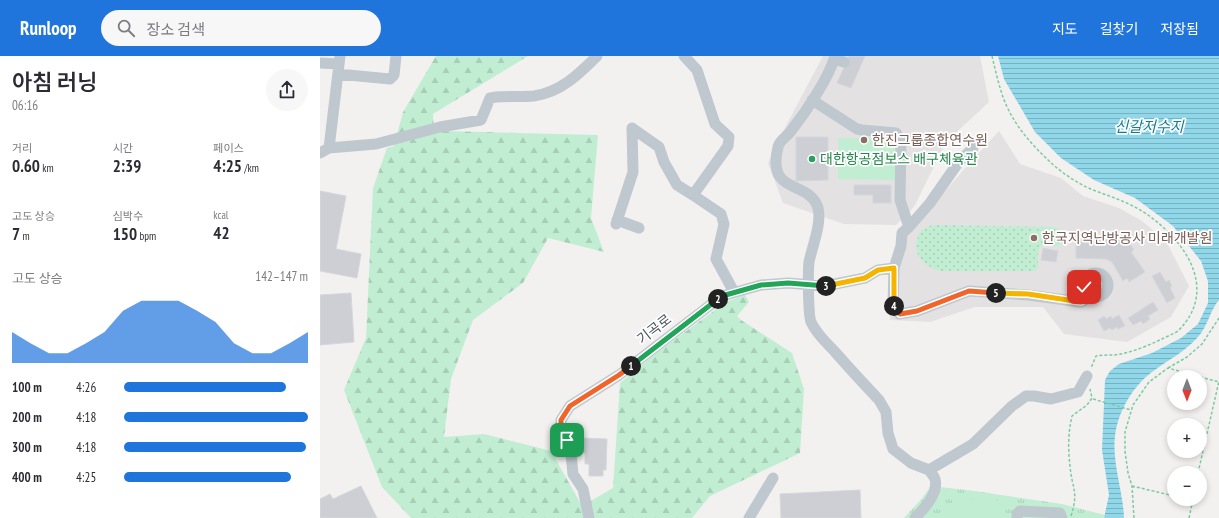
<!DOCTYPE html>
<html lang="ko">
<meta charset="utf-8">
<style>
body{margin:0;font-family:"PT Sans Narrow","Noto Sans KR",sans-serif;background:#f7f7f7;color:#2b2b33;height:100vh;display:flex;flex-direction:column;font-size:15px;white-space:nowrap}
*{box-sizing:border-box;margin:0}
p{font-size:13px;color:#7c7c81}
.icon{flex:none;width:22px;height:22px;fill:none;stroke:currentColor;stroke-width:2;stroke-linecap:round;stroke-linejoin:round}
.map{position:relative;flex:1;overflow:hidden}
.details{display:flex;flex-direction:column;background:#fff;width:320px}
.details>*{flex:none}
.needle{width:26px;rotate:180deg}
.buttons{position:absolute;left:847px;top:314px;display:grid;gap:8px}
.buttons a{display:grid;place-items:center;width:40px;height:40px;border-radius:50%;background:#fff;box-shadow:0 2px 6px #0003;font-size:20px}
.pin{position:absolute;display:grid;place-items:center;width:34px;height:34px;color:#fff;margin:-17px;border-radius:8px;box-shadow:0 2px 6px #0006}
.km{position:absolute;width:20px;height:20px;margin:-10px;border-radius:50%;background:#222;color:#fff;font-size:11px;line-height:20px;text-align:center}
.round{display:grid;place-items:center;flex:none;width:42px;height:42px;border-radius:21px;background:#f7f7f7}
.summary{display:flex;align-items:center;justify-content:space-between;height:68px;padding:0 12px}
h1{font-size:22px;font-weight:600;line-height:30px}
.stats{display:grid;grid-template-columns:repeat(3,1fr);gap:6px;height:68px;padding:4px 12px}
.stats div{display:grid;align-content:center}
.stats b{font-size:17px;font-weight:600}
.stats small{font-size:11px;font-weight:400}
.stats p{font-size:11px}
.chart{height:112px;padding:8px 12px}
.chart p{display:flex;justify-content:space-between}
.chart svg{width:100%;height:72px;margin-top:4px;fill:#2075dd;opacity:.7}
ul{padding:0 12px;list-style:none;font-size:13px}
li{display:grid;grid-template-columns:64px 48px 1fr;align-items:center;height:30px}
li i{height:10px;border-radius:5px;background:#2075dd}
header{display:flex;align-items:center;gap:24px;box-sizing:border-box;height:56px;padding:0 20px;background:#2075dd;color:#fff}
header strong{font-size:19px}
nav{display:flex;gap:22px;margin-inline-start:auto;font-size:14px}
.search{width:280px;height:36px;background:#f7f7f7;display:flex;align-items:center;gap:10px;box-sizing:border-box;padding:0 14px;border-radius:22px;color:#7c7c81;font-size:15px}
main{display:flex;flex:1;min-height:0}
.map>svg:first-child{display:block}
.education{fill:#e4e1e2}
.grass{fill:url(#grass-dots)}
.forest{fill:url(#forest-firs)}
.park{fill:url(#park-tufts)}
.garden{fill:#c1eed2}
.water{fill:url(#water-rules)}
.building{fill:#cdcfd4;stroke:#d4d7db}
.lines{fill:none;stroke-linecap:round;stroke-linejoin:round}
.path{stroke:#7acba2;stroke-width:1.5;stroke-dasharray:3 2;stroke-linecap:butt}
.minor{stroke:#bfc8ce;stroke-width:11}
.split-1-casing{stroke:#fff;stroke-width:8}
.split-2-casing{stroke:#fff;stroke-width:8}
.split-3-casing{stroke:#fff;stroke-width:8}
.split-4-casing{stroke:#fff;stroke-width:8}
.split-5-casing{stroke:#fff;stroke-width:8}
.split-6-casing{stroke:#fff;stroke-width:8}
.split-1{stroke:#f0652b;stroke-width:5}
.split-2{stroke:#22a559;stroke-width:5}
.split-3{stroke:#22a559;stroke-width:5}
.split-4{stroke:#f5b400;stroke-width:5}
.split-5{stroke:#f0652b;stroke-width:5}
.split-6{stroke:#f5b400;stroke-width:5}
.education-dot{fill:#8d6e63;stroke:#fff;stroke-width:1.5}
.leisure-dot{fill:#2e9e5b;stroke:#fff;stroke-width:1.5}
.labels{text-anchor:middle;stroke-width:3.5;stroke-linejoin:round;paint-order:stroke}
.education-label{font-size:14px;fill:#785e54;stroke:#fff;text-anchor:start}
.leisure-label{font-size:14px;fill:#27864d;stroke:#fff;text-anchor:start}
.street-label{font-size:14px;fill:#49545d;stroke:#fff}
.water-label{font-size:15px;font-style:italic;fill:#117e98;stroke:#fff}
</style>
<header>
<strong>Runloop</strong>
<div class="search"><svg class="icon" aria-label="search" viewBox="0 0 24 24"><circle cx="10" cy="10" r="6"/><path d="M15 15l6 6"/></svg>장소 검색</div>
<nav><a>지도</a><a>길찾기</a><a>저장됨</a></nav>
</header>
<main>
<section class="details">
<div class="summary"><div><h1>아침 러닝</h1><p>06:16</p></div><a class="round"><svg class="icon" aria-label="share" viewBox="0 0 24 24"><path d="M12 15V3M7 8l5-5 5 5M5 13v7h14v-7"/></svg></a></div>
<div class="stats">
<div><p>거리</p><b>0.60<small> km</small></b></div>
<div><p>시간</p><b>2:39</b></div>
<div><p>페이스</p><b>4:25<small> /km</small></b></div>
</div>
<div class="stats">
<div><p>고도 상승</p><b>7<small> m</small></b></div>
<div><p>심박수</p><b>150<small> bpm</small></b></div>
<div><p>kcal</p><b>42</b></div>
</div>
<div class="chart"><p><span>고도 상승</span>142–147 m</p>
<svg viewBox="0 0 160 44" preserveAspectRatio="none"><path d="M0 44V25L10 32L20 38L30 38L40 32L50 25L60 12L70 6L80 6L90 6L100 12L110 19L120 32L130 38L140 38L150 32L160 25V44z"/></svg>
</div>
<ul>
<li><b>100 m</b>4:26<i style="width:88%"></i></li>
<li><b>200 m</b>4:18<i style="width:100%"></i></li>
<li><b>300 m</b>4:18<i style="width:99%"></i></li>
<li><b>400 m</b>4:25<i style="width:91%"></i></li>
</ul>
</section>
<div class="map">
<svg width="899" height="462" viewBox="0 0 899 462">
<defs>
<pattern id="grass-dots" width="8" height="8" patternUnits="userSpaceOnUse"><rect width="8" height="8" fill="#c1eed2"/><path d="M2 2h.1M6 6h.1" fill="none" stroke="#a7ceb7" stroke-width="1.8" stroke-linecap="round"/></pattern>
<pattern id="forest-firs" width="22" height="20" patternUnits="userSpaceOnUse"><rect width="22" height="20" fill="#c1eed2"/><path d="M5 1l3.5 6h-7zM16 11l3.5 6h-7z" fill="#a7ceb7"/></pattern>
<pattern id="park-tufts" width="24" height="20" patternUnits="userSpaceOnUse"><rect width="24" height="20" fill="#c1eed2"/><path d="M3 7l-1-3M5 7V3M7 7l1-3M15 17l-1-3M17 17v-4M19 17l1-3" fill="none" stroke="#a7ceb7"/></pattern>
<pattern id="water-rules" width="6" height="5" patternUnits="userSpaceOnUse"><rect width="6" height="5" fill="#90d8e9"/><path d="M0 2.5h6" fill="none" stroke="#78b2c0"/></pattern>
</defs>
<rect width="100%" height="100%" fill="#f3f0f0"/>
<path class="education" d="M503,0H660L669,46L626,86L594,151L576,169L524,168L463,147L448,107L460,81Z
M679,75L700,108L741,122L763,140L799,152L822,165L846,185L869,230L851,261L807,286L744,278L723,251H655L610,266L570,264L569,239L587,179L646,111Z"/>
<path class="grass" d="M612,169L735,171C743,174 745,178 745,186L737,190H721L718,196V212L715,215H619C599,207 590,195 601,174Z
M770 229a6 6 0 1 1 12 0a6 6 0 1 1-12 0Z"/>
<path class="forest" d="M116,0H208L113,58L114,78L124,75L278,79L271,162L284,196L228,182L203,227L153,264L131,323L124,381L164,378L231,395L262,450L293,432L300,327L331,301L406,246L425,239L429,246L417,260L421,264L472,297L484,333L480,397L390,440L372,462H91L62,431L24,334L46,282L53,132L67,92L74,90L83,56Z"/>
<path class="park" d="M611,430L655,435L742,448L785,459L784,462H584L603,441Z"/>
<path class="garden" d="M518,82H576V124L518,123Z
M632,443L684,444V462H632Z"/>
<path class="water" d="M678,0H899V244C890,254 888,270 878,281C865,296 848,304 832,316C812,331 798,356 795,380C792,408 803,434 804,462H784L789,439L782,394L785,324L790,315L799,308L832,297L861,282L878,268L888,247V225L881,205L853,170L815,142L774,124L741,102L715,76L684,23Z"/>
<path class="building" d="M529,0H545L531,32L517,27Z
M476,81H508V124L476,125Z
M534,129H571V147H553V139H534Z
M0,135L26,140L16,193L41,198L37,222L0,215Z
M788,179H804L814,194L811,196L825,216L809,226L807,222L803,225L792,206L786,203L756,202V186H760V182L788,183Z
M723,192L738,195L736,206L721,204Z
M840,216L846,226L849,224L852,230L850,232L855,242L847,247L832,220Z
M31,237L34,286L0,289V239Z
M833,246L838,254L828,260L830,263L823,268L821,265L813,269L808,262Z
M799,259L805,270L798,273L797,271L792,274L790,272L784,275L778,264L784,260L786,263L791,260L792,263Z
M260,382L287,383L286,414H283V420H269V408H265V397H260Z
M41,430L57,462H0V443L10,438L13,443Z
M540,434L541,462H461L460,438Z"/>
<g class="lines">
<path class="path" d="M672,0C675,13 678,26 682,38C690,63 707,84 726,102C739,115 756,127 773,134C792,141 811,147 828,159C866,186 899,234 858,275C854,278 847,280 842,283C827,290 811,297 794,299C788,299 782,299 776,300L771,312
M848,312L867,301L882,288L899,262
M773,343L811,354
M878,417L899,325
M812,430L854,440
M751,460C759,435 752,433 750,410C748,393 748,377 752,360L767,349L772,342L770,333
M814,462L812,430L808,417L805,395V376L813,349L829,326L848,312L899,326
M869,462L873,443"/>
<path class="minor" d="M364,0L377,14L395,68L409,81L408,90L373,139L401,158L404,168L396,203L414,236
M515,0C509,22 485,57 471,75C466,82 460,83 458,91C446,140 489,123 498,152C502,167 492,191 489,206C488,214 488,259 491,266C497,279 507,287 516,297C530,313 544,328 559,344L566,356L568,377L573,393L591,407L609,414
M515,3L524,6
M0,7L19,8
M18,18L70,23L74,19L76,0
M492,44L537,73L542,74L576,77L581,85L580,144L589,171L582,177L581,190L574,212L573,249L579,258L597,255L649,235L708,239L761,246L770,241
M9,92L20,0
M0,97L9,92L56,88L120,71L161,64L170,42L176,41C189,40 202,41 214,40C241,36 259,18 277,0
M297,164L319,172
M296,168L313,116L312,72L339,91L344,106L357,129L373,139
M589,171L610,147L638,107L653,92
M764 229a12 12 0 1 1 24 0a12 12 0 1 1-24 0Z
M269,462L263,433L253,418L251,398L247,384L241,372V364L250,350L299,319L402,240L441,229L468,227L505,230L545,222L558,214L574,212
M429,462L453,422
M595,462C604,453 619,437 615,423C614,420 611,417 609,414L653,388L692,350L706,340H714L731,343L758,336L767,320
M697,462V458L700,455L740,457L742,462"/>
</g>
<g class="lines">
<defs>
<path id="split-1" d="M247,384L241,372V364L250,350L299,319L311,310"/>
<path id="split-2" d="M311,310L398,243"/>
<path id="split-3" d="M398,243L402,240L441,229L468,227L506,230"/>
<path id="split-4" d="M506,230L545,222L558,214L574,212V250"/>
<path id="split-5" d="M574,250L580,258L597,255L649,235L676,237"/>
<path id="split-6" d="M676,237L708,238L761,246L770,241L767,238L764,231"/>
</defs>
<use href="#split-1" class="split-1-casing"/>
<use href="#split-2" class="split-2-casing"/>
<use href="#split-3" class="split-3-casing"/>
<use href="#split-4" class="split-4-casing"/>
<use href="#split-5" class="split-5-casing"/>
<use href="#split-6" class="split-6-casing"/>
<use href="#split-1" class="split-1"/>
<use href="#split-2" class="split-2"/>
<use href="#split-3" class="split-3"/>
<use href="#split-4" class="split-4"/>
<use href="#split-5" class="split-5"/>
<use href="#split-6" class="split-6"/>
</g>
<g class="education-dot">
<circle cx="544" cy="84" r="4"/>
<circle cx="714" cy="182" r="4"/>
</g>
<circle class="leisure-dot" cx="492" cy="103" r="4"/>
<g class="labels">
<g class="education-label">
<text x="552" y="89">한진그룹종합연수원</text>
<text x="722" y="187">한국지역난방공사 미래개발원</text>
</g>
<g class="leisure-label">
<text x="500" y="108">대한항공점보스 배구체육관</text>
</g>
<g class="street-label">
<text transform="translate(334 273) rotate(-38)" y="5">기곡로</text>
</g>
<g class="water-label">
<text x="829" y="76">신갈저수지</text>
</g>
</g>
</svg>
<div class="buttons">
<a><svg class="needle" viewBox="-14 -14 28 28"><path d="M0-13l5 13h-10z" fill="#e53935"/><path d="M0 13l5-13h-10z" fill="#7c7c81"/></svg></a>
<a>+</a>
<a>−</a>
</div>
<div class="pin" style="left:247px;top:384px;background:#1e9e55"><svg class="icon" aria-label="arrive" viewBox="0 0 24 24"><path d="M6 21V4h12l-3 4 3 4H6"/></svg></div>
<div class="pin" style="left:764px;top:231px;background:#d93025"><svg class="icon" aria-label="check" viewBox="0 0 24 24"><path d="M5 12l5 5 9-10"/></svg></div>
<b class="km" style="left:311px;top:310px">1</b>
<b class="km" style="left:398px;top:243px">2</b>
<b class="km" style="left:506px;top:230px">3</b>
<b class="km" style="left:574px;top:250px">4</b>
<b class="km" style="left:676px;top:237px">5</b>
</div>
</main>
